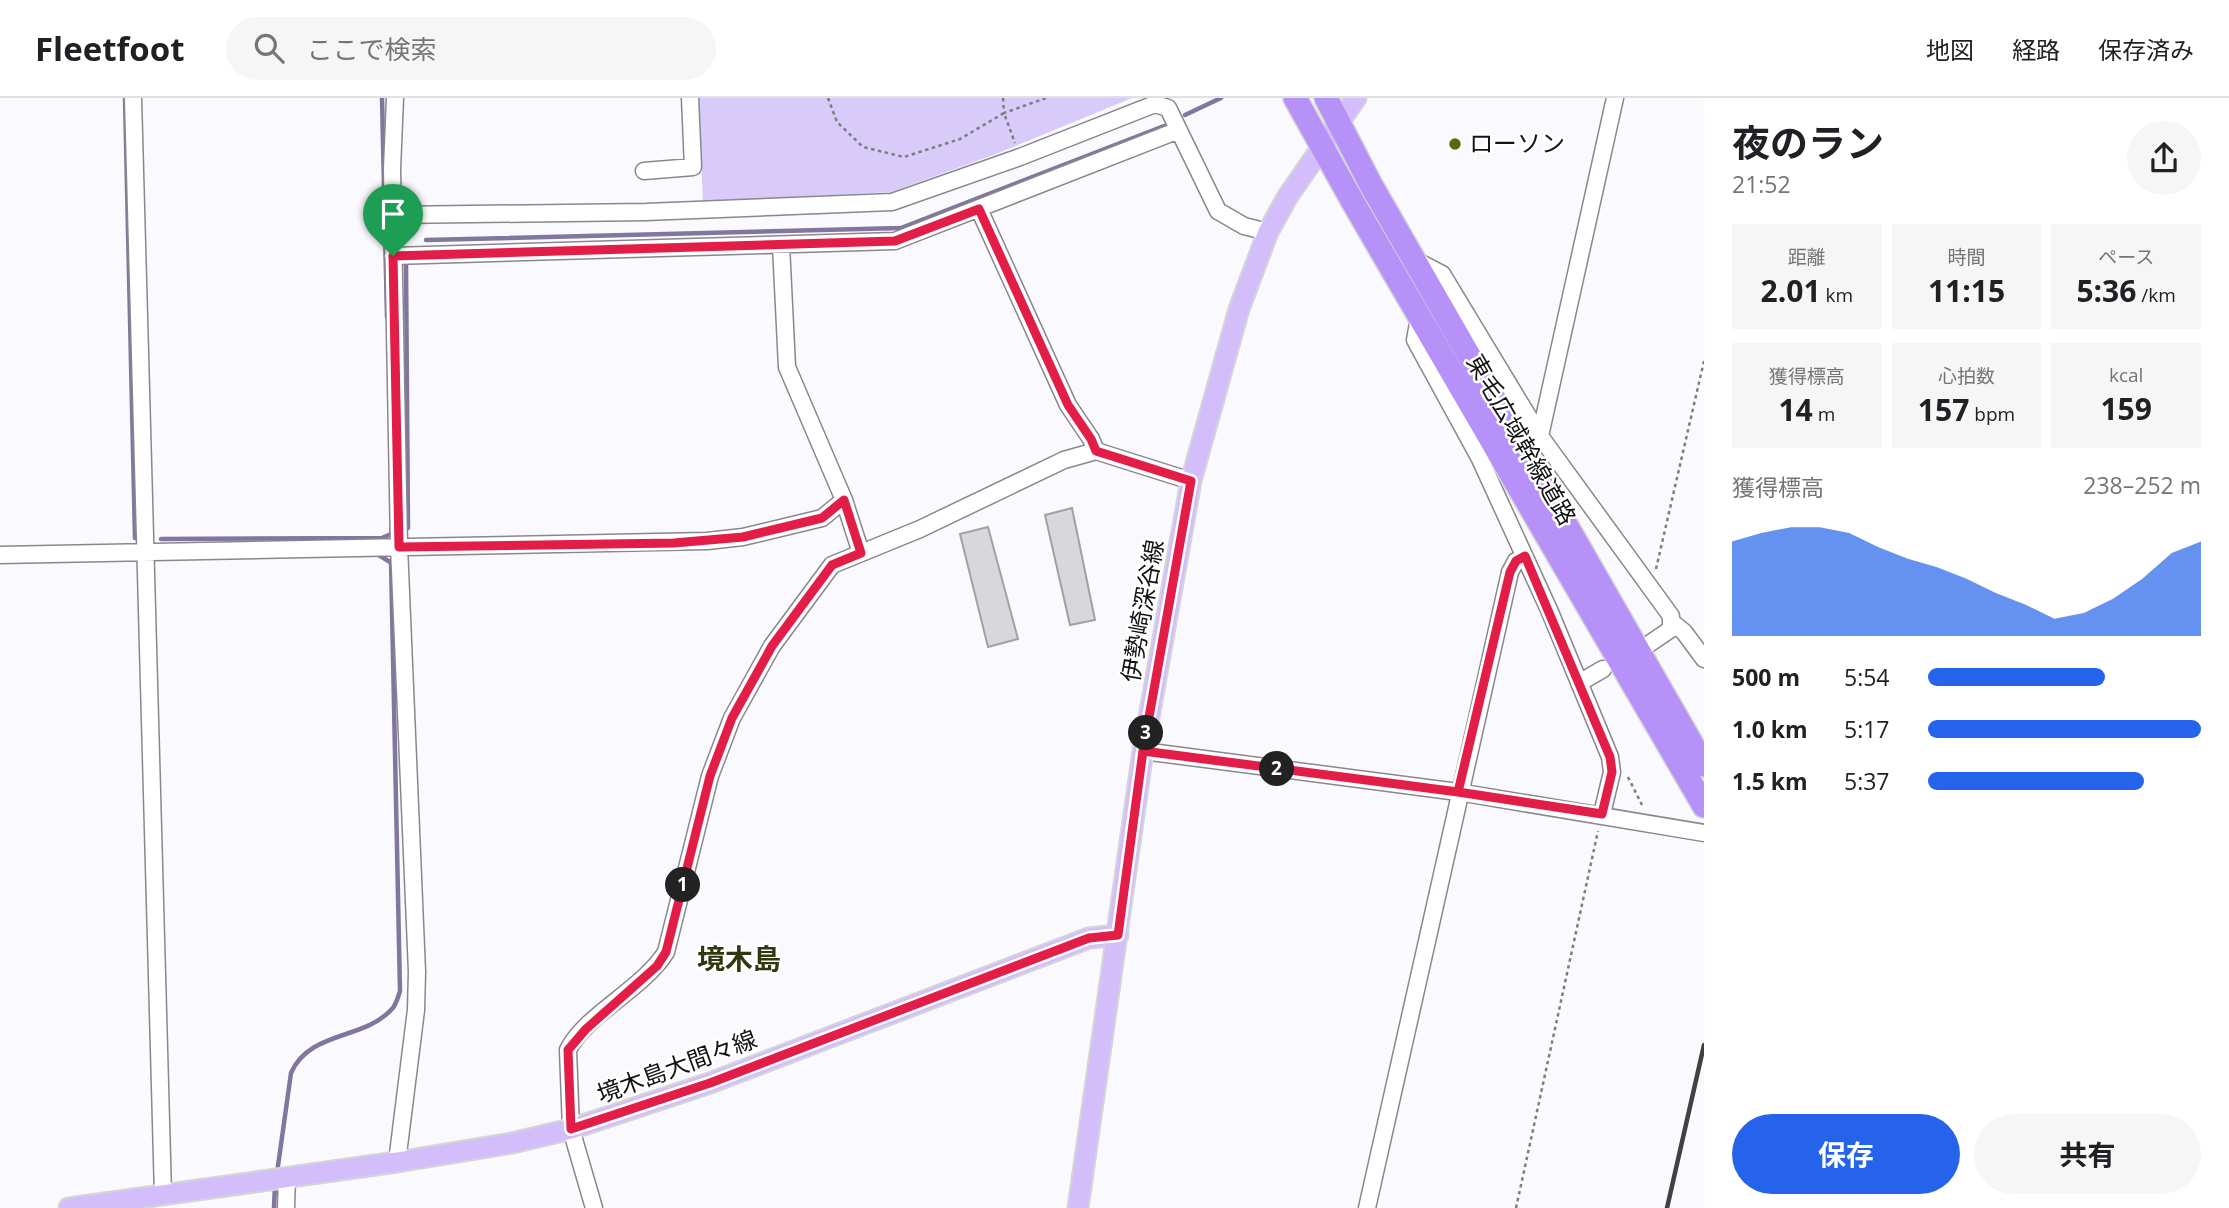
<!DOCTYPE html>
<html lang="ja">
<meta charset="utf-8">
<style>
body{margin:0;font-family:"Open Sans","Noto Sans JP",sans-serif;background:#f6f6f6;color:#202124;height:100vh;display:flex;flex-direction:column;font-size:26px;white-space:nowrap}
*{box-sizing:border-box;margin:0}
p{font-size:23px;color:#757577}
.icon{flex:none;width:38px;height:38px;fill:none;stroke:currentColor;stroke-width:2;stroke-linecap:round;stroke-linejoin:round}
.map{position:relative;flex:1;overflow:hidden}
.panel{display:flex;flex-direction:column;background:#fff;width:525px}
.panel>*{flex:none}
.pin{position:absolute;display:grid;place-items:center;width:60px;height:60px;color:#fff;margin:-72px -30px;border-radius:50% 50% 50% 0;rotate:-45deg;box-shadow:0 0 7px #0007}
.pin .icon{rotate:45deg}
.km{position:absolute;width:35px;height:35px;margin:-18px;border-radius:50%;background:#222;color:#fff;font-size:19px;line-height:35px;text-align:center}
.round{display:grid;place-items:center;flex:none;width:74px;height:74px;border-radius:37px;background:#f6f6f6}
.head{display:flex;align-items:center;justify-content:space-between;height:119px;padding:0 28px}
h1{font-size:38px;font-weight:700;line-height:52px}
.figures{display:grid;grid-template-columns:repeat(3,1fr);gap:10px;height:119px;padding:7px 28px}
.figures div{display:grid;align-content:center;border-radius:0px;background:#f6f6f6;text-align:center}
.figures b{font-size:30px;font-weight:700}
.figures small{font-size:19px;font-weight:400}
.figures p{font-size:19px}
.chart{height:196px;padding:14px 28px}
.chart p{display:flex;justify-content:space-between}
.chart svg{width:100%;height:126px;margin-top:7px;fill:#2563eb;opacity:.7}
.cta{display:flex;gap:14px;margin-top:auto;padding:14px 28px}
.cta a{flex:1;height:80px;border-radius:42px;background:#2563eb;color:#fff;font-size:28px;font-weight:700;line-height:80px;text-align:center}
.cta a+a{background:#f6f6f6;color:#202124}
ul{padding:0 28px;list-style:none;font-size:23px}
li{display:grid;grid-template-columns:112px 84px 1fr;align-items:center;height:52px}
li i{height:18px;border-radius:9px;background:#2563eb}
header{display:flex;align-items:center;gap:42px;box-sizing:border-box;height:98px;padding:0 35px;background:#fff;border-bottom:2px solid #e0e0e0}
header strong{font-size:33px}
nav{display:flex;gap:38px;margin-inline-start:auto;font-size:24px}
.search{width:490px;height:63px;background:#f6f6f6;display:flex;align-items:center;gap:18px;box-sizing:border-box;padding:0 24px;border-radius:38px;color:#757577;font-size:26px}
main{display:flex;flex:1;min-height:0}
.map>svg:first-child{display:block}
.green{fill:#d8caf9}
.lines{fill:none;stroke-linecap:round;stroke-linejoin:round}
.stream{stroke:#82769e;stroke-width:4.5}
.building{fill:#d8d7dc;stroke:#a1a0a4;stroke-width:2}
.minor-casing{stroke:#89878c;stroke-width:19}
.major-casing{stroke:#d5d5d5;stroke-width:23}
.highway-casing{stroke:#d5d5d5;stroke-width:26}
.path{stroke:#7d7d80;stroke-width:2.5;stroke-dasharray:3.5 3.5;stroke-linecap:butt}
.minor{stroke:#fff;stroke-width:16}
.major{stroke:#d3bdfb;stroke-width:19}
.highway{stroke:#b691f8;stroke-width:23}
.rail{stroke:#414142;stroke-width:4.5}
.route-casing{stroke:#fff;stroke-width:14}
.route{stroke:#e11d48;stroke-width:9}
.poi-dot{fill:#5a6810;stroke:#fff;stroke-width:2.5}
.labels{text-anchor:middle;stroke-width:5;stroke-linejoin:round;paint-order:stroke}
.poi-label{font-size:24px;fill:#131314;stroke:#fff;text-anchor:start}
.street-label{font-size:24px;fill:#131314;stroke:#fff}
.quarter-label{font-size:28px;font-weight:bold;fill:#303811;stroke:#fff}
</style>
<header>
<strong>Fleetfoot</strong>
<div class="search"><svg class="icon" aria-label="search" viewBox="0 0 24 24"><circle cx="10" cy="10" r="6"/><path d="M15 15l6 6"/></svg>ここで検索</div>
<nav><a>地図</a><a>経路</a><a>保存済み</a></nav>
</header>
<main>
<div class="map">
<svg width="1704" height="1110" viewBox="0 0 1704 1110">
<rect width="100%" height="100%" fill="#faf9fe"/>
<path class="green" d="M698,0H1132L996,56L891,94L703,104Z"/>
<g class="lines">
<path class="stream" d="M125,0L135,440
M382,0L387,219
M1185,17L1221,0
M426,142L901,130L1164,28
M406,165L408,430
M161,441L382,440L391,436L392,431
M377,456L390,464
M277,1075L291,975C309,933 363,942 391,912C396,908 398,899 400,893L391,463
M274,1110L275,1087"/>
</g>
<path class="building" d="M1072,410L1095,522L1070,527L1045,417Z
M988,429L1018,541L988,549L960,436Z"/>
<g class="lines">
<defs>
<path id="minor" d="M133,0L163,1097
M395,0L392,71L399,448L417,874L416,912L397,1064
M644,73L693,69L690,0
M979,111L1068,307L1091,341L1096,353
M393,117L646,114L892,104L1020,59L1155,6L1168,10L1218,113L1244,128L1268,134
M781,147L787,269L844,402L861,455
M393,158L895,143L1179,32
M1415,162L1442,176L1540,338L1671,518V531L1649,546
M1419,220L1415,242L1480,361L1550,514L1610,659L1612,674L1602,716
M1540,338L1615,0
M0,457L707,443L743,439L822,420L844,402
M1673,525L1684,534L1704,561
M1579,585L1603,571
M1143,653L1458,694L1704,735
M286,1110L287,1079
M594,1110L571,1031L568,952C585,917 643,891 666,854L710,678L732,620L772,548L832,467L920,431L1064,362L1096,353L1191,383
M1367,1110L1510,474L1516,463L1525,459"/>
<path id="major" d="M69,1110L397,1064L512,1045L571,1031L710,985L1089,840L1118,837
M1078,1110L1143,653L1191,383L1239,211L1268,134L1288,98L1356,0"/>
<path id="highway" d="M1295,0L1354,106L1704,708
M1326,0L1371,87L1704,667"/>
</defs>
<use href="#minor" class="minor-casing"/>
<use href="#major" class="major-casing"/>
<use href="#highway" class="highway-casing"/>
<path class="path" d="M828,0L837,24L863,49L904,59L960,41L1004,15L1015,45
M1003,0L1004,15L1046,0
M1656,471L1704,263
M1628,679L1642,707
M1516,1110L1598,733"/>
<use href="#minor" class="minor"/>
<use href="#major" class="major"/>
<use href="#highway" class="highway"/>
<path class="rail" d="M1667,1110L1704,947"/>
</g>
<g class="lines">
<defs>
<path id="route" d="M393,158L399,449L674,445L743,439L822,420L844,402L861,455L832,467L772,548L732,620L710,678L666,854L657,868L586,931L568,952L571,1031L710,985L1089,840L1118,837L1143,653L1458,694L1510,474L1516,463L1525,458L1610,659L1612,674L1602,716L1458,694L1143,653L1191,383L1096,353L1091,341L1068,307L979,111L895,143L393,158"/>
</defs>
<use href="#route" class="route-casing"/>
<use href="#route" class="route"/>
</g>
<circle class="poi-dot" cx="1455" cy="46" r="7"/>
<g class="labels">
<g class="poi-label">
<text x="1469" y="54">ローソン</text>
</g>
<g class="street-label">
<text transform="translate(1521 342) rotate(60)" y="8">東毛広域幹線道路</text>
<text transform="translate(1143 513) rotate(-80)" y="8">伊勢崎深谷線</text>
<text transform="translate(677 969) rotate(-20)" y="8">境木島大間々線</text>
</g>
<g class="quarter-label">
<text x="739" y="871">境木島</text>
</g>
</g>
</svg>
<div class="pin" style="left:393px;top:158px;background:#1e9e55"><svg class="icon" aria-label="arrive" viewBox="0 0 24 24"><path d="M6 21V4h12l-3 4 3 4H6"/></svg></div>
<b class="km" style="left:683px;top:787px">1</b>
<b class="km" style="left:1277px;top:671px">2</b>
<b class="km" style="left:1146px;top:635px">3</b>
</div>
<section class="panel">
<div class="head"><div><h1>夜のラン</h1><p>21:52</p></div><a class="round"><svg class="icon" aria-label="share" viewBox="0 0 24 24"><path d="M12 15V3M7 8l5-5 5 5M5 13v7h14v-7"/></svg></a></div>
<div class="figures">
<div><p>距離</p><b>2.01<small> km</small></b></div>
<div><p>時間</p><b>11:15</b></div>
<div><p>ペース</p><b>5:36<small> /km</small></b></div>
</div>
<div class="figures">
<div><p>獲得標高</p><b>14<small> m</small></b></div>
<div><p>心拍数</p><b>157<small> bpm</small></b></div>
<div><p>kcal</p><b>159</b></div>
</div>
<div class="chart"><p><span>獲得標高</span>238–252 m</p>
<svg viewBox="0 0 160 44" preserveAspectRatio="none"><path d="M0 44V11L10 8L20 6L30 6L40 8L50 13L60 17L70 20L80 24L90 29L100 33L110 38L120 36L130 31L140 24L150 15L160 11V44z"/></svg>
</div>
<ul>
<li><b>500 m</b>5:54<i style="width:65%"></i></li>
<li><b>1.0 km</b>5:17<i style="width:100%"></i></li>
<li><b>1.5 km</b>5:37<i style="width:79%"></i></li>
</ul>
<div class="cta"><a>保存</a><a>共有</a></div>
</section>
</main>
